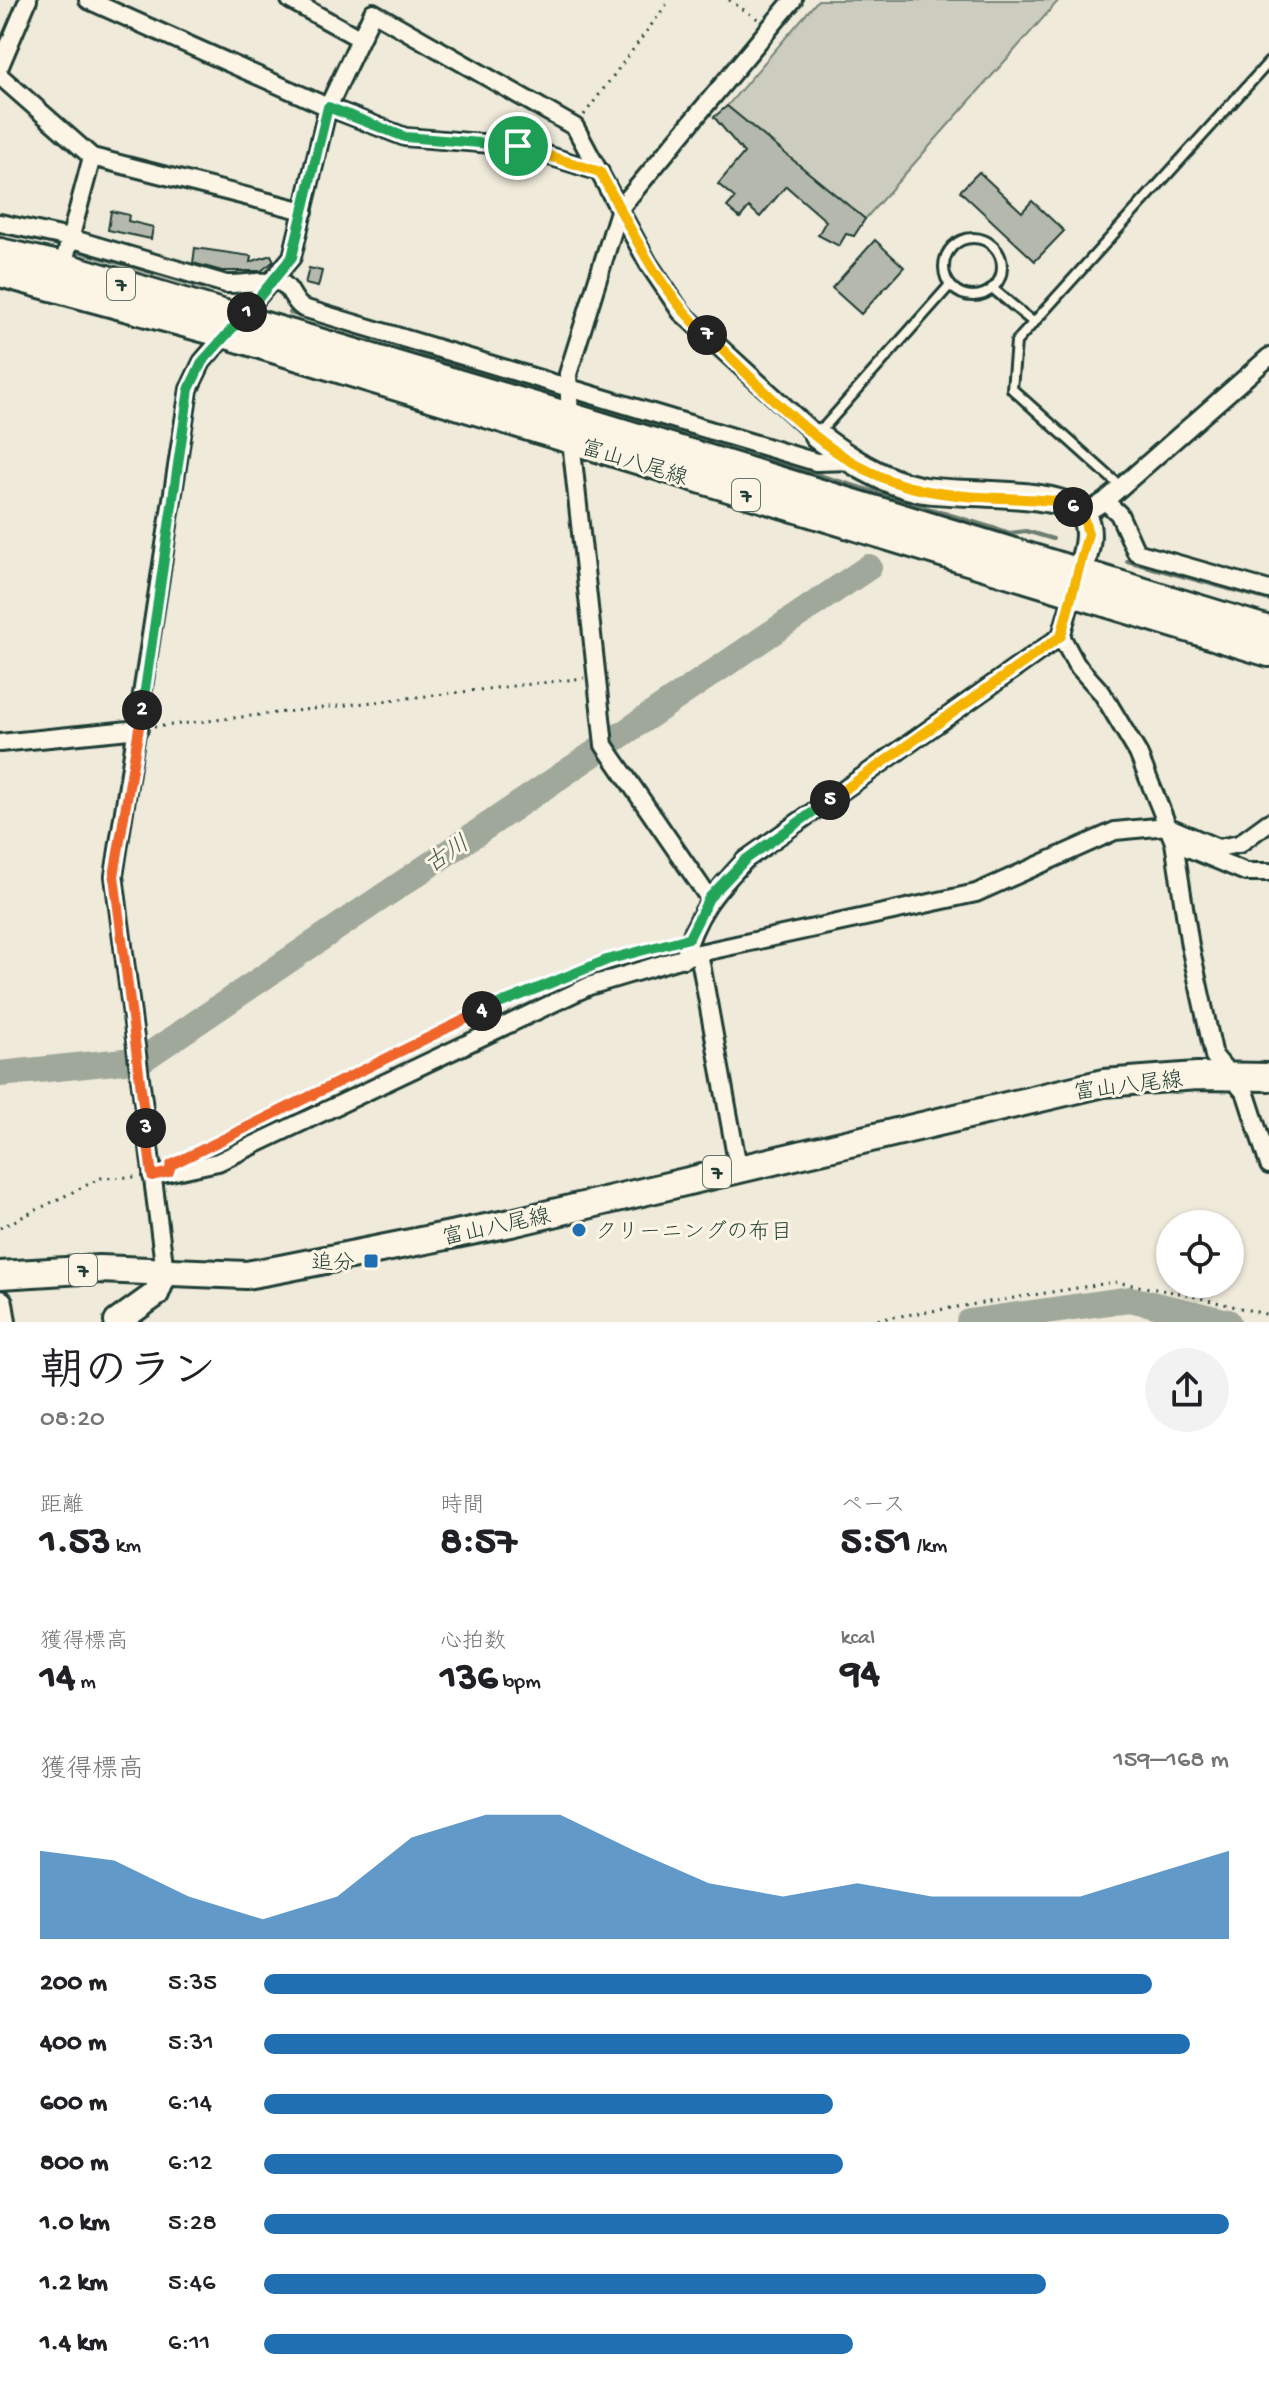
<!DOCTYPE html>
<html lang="ja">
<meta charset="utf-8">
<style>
body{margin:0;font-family:"Gochi Hand","Klee One",sans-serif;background:#f2f2f2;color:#202124;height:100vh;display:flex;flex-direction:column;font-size:30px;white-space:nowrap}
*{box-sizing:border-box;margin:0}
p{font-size:26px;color:#757577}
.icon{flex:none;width:44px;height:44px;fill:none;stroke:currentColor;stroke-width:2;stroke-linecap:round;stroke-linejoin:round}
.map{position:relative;height:1322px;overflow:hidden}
.sheet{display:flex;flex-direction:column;background:#fff;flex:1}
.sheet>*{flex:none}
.tools{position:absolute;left:1156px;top:1210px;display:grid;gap:16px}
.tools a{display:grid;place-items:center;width:88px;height:88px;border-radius:50%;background:#fff;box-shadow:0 2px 6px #0004;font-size:40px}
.pin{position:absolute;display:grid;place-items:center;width:68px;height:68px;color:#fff;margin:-34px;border:4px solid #fff;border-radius:50%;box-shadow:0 2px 8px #0007}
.km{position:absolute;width:40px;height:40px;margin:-20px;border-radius:50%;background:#222;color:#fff;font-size:22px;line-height:40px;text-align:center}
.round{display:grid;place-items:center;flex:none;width:84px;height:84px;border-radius:42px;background:#f2f2f2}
.summary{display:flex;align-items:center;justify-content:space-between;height:136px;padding:0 40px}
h1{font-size:44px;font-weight:800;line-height:60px}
.figures{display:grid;grid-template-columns:repeat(3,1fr);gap:12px;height:136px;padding:8px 40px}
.figures div{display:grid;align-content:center}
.figures b{font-size:40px;font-weight:800}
.figures small{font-size:22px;font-weight:400}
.figures p{font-size:22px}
.chart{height:224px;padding:16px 40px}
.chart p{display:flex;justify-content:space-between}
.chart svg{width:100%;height:144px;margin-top:8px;fill:#1f6fb2;opacity:.7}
ul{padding:0 40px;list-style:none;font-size:26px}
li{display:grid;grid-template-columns:128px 96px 1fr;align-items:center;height:60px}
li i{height:20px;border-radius:10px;background:#1f6fb2}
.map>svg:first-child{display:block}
.green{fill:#cccdbf;stroke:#76857a;stroke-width:2}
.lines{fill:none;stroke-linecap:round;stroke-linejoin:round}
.stream{stroke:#6c7d71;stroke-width:4}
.river{stroke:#9fa89a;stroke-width:26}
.building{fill:#b5b9ad;stroke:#1f3d34;stroke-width:2}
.lane-casing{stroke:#1f3d34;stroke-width:14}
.street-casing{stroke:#1f3d34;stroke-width:22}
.secondary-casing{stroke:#1f3d34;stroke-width:30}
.primary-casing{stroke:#1f3d34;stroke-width:32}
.path{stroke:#1f3d34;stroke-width:3;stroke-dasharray:2 6;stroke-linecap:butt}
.lane{stroke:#fcf5e5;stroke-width:8}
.street{stroke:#fcf5e5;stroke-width:16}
.secondary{stroke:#fcf5e5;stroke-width:24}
.primary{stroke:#fcf5e5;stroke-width:26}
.split-1-casing{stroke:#fff;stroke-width:16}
.split-2-casing{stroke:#fff;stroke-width:16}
.split-3-casing{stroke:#fff;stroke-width:16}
.split-4-casing{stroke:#fff;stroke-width:16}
.split-5-casing{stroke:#fff;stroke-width:16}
.split-6-casing{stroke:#fff;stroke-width:16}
.split-7-casing{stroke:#fff;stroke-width:16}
.split-8-casing{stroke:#fff;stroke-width:16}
.split-1{stroke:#22a559;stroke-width:10}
.split-2{stroke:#22a559;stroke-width:10}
.split-3{stroke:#f0652b;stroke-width:10}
.split-4{stroke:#f0652b;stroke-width:10}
.split-5{stroke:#22a559;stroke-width:10}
.split-6{stroke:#f5b400;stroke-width:10}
.split-7{stroke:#f5b400;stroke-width:10}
.split-8{stroke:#f5b400;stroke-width:10}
.poi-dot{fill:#1f6fb2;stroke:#fcf5e5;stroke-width:3}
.labels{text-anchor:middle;stroke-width:6;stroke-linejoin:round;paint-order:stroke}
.shield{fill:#fcf5e5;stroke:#617469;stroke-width:2}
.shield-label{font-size:20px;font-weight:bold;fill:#1f3d34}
.street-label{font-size:22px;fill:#1f3d34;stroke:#fcf5e5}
.poi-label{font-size:22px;fill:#1f3d34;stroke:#fcf5e5;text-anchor:start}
.water-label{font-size:24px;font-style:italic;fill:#455d53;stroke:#fcf5e5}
</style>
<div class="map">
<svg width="1269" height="1322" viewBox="0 0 1269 1322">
<rect width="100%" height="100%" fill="#efeada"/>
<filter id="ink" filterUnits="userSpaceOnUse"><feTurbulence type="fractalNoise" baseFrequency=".0125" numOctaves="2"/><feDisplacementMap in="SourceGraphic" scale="16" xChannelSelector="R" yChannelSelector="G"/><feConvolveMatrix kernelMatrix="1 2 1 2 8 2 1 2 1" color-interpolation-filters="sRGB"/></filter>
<g filter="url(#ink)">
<path class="green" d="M818,0H1059L865,219L727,106Z"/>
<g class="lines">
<path class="stream" d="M0,232L64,246
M72,249L211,290
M290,313L563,397
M583,403L1010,533L1026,531L1053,539
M1127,561L1269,600"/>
<path class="river" d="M0,1074L143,1059L869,567
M969,1322L1130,1299L1228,1322"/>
</g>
<path class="building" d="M727,106L865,219L854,236L846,234L839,246L818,235L826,221L786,186L760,217L749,207L740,218L727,207L735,198L718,184L744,153L714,117Z
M979,172L1022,212L1032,201L1064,231L1035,261L960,191Z
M111,211L129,215L128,221L153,227L151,239L108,230Z
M875,240L904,267L861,314L832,288Z
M195,248L251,256L250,262L271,255L274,261L261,271H222L193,263Z
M309,268L322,271L318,287L305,284Z"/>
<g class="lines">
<defs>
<path id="lane" d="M944 267a29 29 0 1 1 58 0a29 29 0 1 1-58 0Z
M992,288L1034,323
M817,435L950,285
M1119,485L1012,389L1016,342L1269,62"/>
<path id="street" d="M88,0L328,107L405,137L518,146L600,172
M290,0L359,38
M0,66L28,0
M0,76L92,157L61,273
M92,157L304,211
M0,223L70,238L226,284C241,285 273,278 283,284C292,290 293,302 303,308L816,462L851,461
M1105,501L1119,514L1136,552L1269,590
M1083,515L1105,501L1269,357
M1073,594L1061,636L1076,664L1102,693L1138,753L1174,842L1190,946L1214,1056L1246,1094L1269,1165
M0,743L139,729
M1174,842L1246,872H1269
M709,898L604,745L571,441L568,374L620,208L793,0
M699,953L738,1167
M684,959C695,915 715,892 745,860L1061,636
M152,1176L218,1162L589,986L699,953L976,893L1115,831L1167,826L1218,848L1239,844L1269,822
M165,1272L114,876L189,389L202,362L292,257L328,107L373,12L575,127L648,263L681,312L817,436"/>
<path id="secondary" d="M817,436C848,459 880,481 919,489C953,497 1067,487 1084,517C1095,537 1080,568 1075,588
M0,1303L3,1322
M117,1322L156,1294L165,1272"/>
<path id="primary" d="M0,252L63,266L572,417L1269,630
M0,273L224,334L1269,653
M0,1275L99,1269L246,1275L280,1269L511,1223L1104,1083L1197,1076L1269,1077"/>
</defs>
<use href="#lane" class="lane-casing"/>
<use href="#street" class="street-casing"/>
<use href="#secondary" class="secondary-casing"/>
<use href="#primary" class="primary-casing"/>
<path class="path" d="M729,0L759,20
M584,115L670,0
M154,727L584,678
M240,1133L481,1011L607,960L675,941
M0,1228L101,1178L136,1177
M862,1322L1115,1282L1179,1293L1269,1315"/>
<use href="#lane" class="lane"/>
<use href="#street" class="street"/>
<use href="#secondary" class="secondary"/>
<use href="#primary" class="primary"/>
</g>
</g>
<g class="lines" filter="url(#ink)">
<defs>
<path id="split-1" d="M247,312L292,257L328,107L405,137L518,146"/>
<path id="split-2" d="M142,710L189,389L202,362L247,312"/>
<path id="split-3" d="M142,710L114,876L146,1128"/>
<path id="split-4" d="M146,1128L152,1176L169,1172L171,1165L482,1011"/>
<path id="split-5" d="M482,1011L607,960L689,938L709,898L745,860L830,800"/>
<path id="split-6" d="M830,800L1061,636L1088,534L1083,515L1073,507"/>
<path id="split-7" d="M707,335C768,392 833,471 919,489C962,499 1010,497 1054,501L1073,507"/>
<path id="split-8" d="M518,146L600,172C632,230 657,290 707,335"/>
</defs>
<use href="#split-1" class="split-1-casing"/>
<use href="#split-2" class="split-2-casing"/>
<use href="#split-3" class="split-3-casing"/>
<use href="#split-4" class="split-4-casing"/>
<use href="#split-5" class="split-5-casing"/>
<use href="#split-6" class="split-6-casing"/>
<use href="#split-7" class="split-7-casing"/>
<use href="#split-8" class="split-8-casing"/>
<use href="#split-1" class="split-1"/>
<use href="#split-2" class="split-2"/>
<use href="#split-3" class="split-3"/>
<use href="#split-4" class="split-4"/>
<use href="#split-5" class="split-5"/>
<use href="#split-6" class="split-6"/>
<use href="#split-7" class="split-7"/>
<use href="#split-8" class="split-8"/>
</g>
<g class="poi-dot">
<circle cx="579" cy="1230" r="8"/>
<rect x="363" y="1253" width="16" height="16" rx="4"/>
</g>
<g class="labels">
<g class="shield">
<rect x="107" y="268" width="28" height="32" rx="6"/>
<rect x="732" y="479" width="28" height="32" rx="6"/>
<rect x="703" y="1156" width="28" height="32" rx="6"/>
<rect x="69" y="1254" width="28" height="32" rx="6"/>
</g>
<g class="shield-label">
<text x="121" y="291">7</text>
<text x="746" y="502">7</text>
<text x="717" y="1179">7</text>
<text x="83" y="1277">7</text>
</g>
<g class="street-label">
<text transform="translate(635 461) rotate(17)" y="8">富山八尾線</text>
<text transform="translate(1128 1084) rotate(-7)" y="8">富山八尾線</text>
<text transform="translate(496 1225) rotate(-12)" y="8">富山八尾線</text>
</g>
<g class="poi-label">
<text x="595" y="1238">クリーニングの布目</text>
<text x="355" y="1269" text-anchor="end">追分</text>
</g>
<g class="water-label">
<text transform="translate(446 853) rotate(-34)" y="8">古川</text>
</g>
</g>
</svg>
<div class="tools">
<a><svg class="icon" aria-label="locate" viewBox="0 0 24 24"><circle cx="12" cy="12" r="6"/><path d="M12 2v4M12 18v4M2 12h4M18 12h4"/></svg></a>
</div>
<div class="pin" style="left:518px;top:146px;background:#1e9e55"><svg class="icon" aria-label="arrive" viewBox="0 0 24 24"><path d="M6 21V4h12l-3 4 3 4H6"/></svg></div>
<b class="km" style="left:247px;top:312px">1</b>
<b class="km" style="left:142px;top:710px">2</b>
<b class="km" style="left:146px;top:1128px">3</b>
<b class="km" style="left:482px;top:1011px">4</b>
<b class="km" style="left:830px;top:800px">5</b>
<b class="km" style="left:1073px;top:507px">6</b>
<b class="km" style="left:707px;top:335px">7</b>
</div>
<section class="sheet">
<div class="summary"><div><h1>朝のラン</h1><p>08:20</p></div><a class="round"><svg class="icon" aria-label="share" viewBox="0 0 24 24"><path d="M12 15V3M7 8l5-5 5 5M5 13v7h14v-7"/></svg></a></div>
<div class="figures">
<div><p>距離</p><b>1.53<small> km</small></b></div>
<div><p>時間</p><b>8:57</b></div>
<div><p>ペース</p><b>5:51<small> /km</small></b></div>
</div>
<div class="figures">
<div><p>獲得標高</p><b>14<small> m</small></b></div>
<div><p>心拍数</p><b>136<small> bpm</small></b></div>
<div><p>kcal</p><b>94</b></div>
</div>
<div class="chart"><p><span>獲得標高</span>159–168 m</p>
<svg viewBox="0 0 160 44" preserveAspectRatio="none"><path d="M0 44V17L10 20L20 31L30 38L40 31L50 13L60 6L70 6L80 17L90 27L100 31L110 27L120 31L130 31L140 31L150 24L160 17V44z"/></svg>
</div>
<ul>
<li><b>200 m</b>5:35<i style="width:92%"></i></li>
<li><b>400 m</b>5:31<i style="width:96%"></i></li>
<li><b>600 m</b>6:14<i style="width:59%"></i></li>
<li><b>800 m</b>6:12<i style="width:60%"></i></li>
<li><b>1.0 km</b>5:28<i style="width:100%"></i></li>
<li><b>1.2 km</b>5:46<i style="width:81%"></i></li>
<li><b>1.4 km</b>6:11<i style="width:61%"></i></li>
</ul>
</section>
